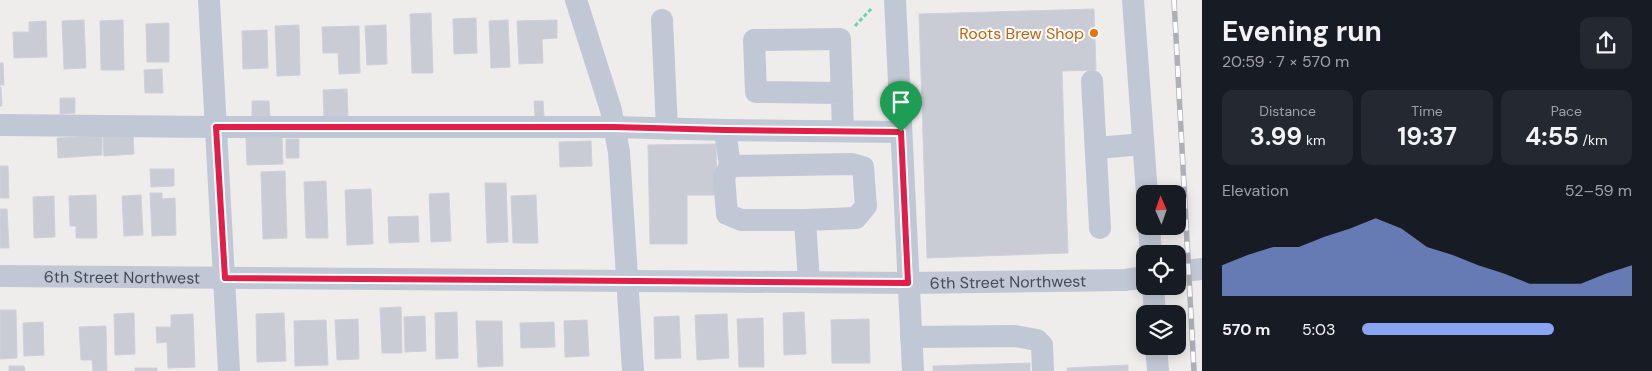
<!DOCTYPE html>
<meta charset="utf-8">
<style>
body{margin:0;font-family:"DM Sans",sans-serif;background:#242831;color:#f1f3f6;height:100vh;display:flex;flex-direction:column;font-size:19px;white-space:nowrap}
*{box-sizing:border-box;margin:0}
p{font-size:16px;color:#9ea1a6}
.icon{flex:none;width:28px;height:28px;fill:none;stroke:currentColor;stroke-width:2;stroke-linecap:round;stroke-linejoin:round}
.map{position:relative;flex:1;overflow:hidden}
.side{display:flex;flex-direction:column;background:#171b24;width:450px}
.side>*{flex:none}
.needle{width:32px;rotate:358deg}
.controls{position:absolute;left:1136px;top:185px;display:grid;gap:10px}
.controls a{display:grid;place-items:center;width:50px;height:50px;border-radius:10px;background:#171b24;box-shadow:0 2px 12px #0003;font-size:25px}
.pin{position:absolute;display:grid;place-items:center;width:42px;height:42px;color:#fff;margin:-51px -21px;border-radius:50% 50% 50% 0;rotate:-45deg;box-shadow:0 0 5px #0007}
.pin .icon{rotate:45deg}
.round{display:grid;place-items:center;flex:none;width:52px;height:52px;border-radius:10px;background:#242831}
.headline{display:flex;align-items:center;justify-content:space-between;height:85px;padding:0 20px}
h1{font-size:28px;font-weight:700;line-height:38px}
.stats{display:grid;grid-template-columns:repeat(3,1fr);gap:8px;height:85px;padding:5px 20px}
.stats div{display:grid;align-content:center;border-radius:10px;background:#242831;text-align:center}
.stats b{font-size:25px;font-weight:700}
.stats small{font-size:14px;font-weight:400}
.stats p{font-size:14px}
.chart{height:140px;padding:10px 20px}
.chart p{display:flex;justify-content:space-between}
.chart svg{width:100%;height:90px;margin-top:5px;fill:#88a4f2;opacity:.7}
ul{padding:0 20px;list-style:none;font-size:16px}
li{display:grid;grid-template-columns:80px 60px 1fr;align-items:center;height:38px}
li i{height:12px;border-radius:6px;background:#88a4f2}
main{display:flex;flex:1;min-height:0}
.map>svg:first-child{display:block}
.building{fill:#caccd5;stroke:#cfd0d9}
.lines{fill:none;stroke-linecap:round;stroke-linejoin:round}
.path{stroke:#6ad3b2;stroke-width:3;stroke-dasharray:4 2.5;stroke-linecap:butt}
.minor{stroke:#c1c8d5;stroke-width:22}
.rail-casing{stroke:#aeb0b7;stroke-width:5.5}
.rail{stroke:#fff;stroke-width:4;stroke-dasharray:11;stroke-linecap:butt}
.route-casing{stroke:#fff;stroke-width:10}
.route{stroke:#e11d48;stroke-width:6}
.food-dot{fill:#e8710a;stroke:#fff;stroke-width:2}
.labels{text-anchor:middle;stroke-width:4;stroke-linejoin:round;paint-order:stroke}
.food-label{font-size:16px;fill:#c56008;stroke:#fff;text-anchor:end}
.street-label{font-size:16px;fill:#434b5b;stroke:#fff}
</style>
<main>
<div class="map">
<svg width="1202" height="371" viewBox="0 0 1202 371">
<rect width="100%" height="100%" fill="#efecec"/>
<path class="building" d="M1094,9L1096,70L1062,71L1068,253L927,258L919,14Z
M431,13L433,73H412L410,14Z
M476,18L477,53L454,54L453,19Z
M84,20L86,68L64,69L62,21Z
M123,20L124,70H101L100,21Z
M508,20L510,67L491,68L489,21Z
M557,20V38L542,39L543,63L519,64L517,21Z
M46,21L47,57L14,58L13,32H29V22Z
M169,23V62H147L146,24Z
M299,25L300,75L277,76L275,26Z
M386,25L387,64L367,65L365,26Z
M359,26L360,73L339,74L338,53H323L322,27Z
M267,30L268,68L243,69L242,31Z
M0,63H3L4,85H0Z
M162,69L163,93H145L144,70Z
M0,87H1L2,106H0Z
M347,89L348,117L324,118L323,90Z
M60,98H75V113L60,114Z
M252,101H269L270,116H252Z
M534,101H543L544,117H535Z
M133,134L134,154L104,156L103,136Z
M102,136V155L58,158L57,138Z
M282,136L283,164L247,165L246,137Z
M286,139H299V158H286Z
M591,141L592,166L560,167L559,142Z
M716,144L717,195H687V244H650L648,145Z
M0,166H8L9,198H0Z
M150,169H174V186L151,187Z
M285,171L287,238L263,239L261,172Z
M326,181L328,238H306L304,182Z
M485,183H506L508,242L487,243Z
M371,189L373,244L347,245L345,190Z
M150,193H162V199L175,198L176,235L152,236Z
M449,193L451,241L431,242L429,194Z
M96,195L97,238H76V226H70L69,196Z
M141,195L143,235L124,236L122,196Z
M536,195L538,243H513L511,196Z
M54,196L55,237L34,238L33,197Z
M0,209H7L9,248H0Z
M418,216L419,242L389,243L388,217Z
M401,307L402,353H382L380,308Z
M0,310H16L17,358L0,359Z
M457,312L458,358L436,359L435,313Z
M804,312L806,354L784,355L783,313Z
M134,313L135,354L115,355L114,314Z
M284,313L286,361L257,362L256,314Z
M193,314L195,367L168,368L167,342L157,343L156,327H171V315Z
M727,314L729,358L697,360L695,315Z
M425,316L426,351L405,352L404,317Z
M679,316L681,358L655,359L654,317Z
M763,318L764,367H739L737,319Z
M358,319L359,359L337,360L335,320Z
M869,319L870,363H832L831,320Z
M326,320L328,365L295,366L294,321Z
M587,320L589,356L565,357L564,321Z
M476,321H502L503,366L478,367Z
M43,322L44,355L24,356L23,323Z
M554,322L555,347L521,348L520,323Z
M106,326L107,371H93L92,360H81L79,327Z
M1030,363V371H933V366Z
M1128,365V371H1067V368Z
M9,366H24L25,371H9Z
M135,368H157V371H135Z"/>
<g class="lines">
<path class="path" d="M855,26L872,8"/>
<g class="minor">
<path d="M209,0L229,371"/>
<path d="M576,0L611,110L619,152L633,371"/>
<path d="M895,0L913,371"/>
<path d="M1133,0L1147,194"/>
<path d="M662,20L667,129"/>
<path d="M1092,81L1100,228"/>
<path d="M842,93L756,92L754,40L840,39L843,131"/>
<path d="M0,125L216,127H614L725,130L730,166"/>
<path d="M725,130L901,132"/>
<path d="M1097,148L1143,144"/>
<path d="M805,220H741L727,214L724,177L730,166L852,164L863,167L866,206L856,218L805,220L809,282"/>
<path d="M1149,226L1151,254"/>
<path d="M1178,272L1202,269"/>
<path id="s1" d="M0,276L909,283L1125,280L1145,277"/>
<path d="M1153,286L1155,314"/>
<path d="M911,337L1015,336L1037,340L1042,345L1043,371"/>
<path d="M1156,346L1158,371"/>
</g>
<defs>
<path id="rail" d="M1174,0L1194,371"/>
</defs>
<use href="#rail" class="rail-casing"/>
<use href="#rail" class="rail"/>
</g>
<g class="lines">
<defs>
<path id="route" d="M216,127H614L725,130L901,132L908,283L225,278Z"/>
</defs>
<use href="#route" class="route-casing"/>
<use href="#route" class="route"/>
</g>
<circle class="food-dot" cx="1094" cy="33" r="5"/>
<g class="labels">
<g class="food-label">
<text x="1084" y="39">Roots Brew Shop</text>
</g>
<g class="street-label">
<text dy="6" stroke="none"><textPath href="#s1" startOffset="122">6th Street Northwest</textPath></text>
<text dy="6" stroke="none"><textPath href="#s1" startOffset="1008">6th Street Northwest</textPath></text>
</g>
</g>
</svg>
<div class="controls">
<a><svg class="needle" viewBox="-14 -14 28 28"><path d="M0-13l5 13h-10z" fill="#e53935"/><path d="M0 13l5-13h-10z" fill="#9ea1a6"/></svg></a>
<a><svg class="icon" aria-label="locate" viewBox="0 0 24 24"><circle cx="12" cy="12" r="6"/><path d="M12 2v4M12 18v4M2 12h4M18 12h4"/></svg></a>
<a><svg class="icon" aria-label="layers" viewBox="0 0 24 24"><path d="M12 4l9 5-9 5-9-5zM3 14l9 5 9-5"/></svg></a>
</div>
<div class="pin" style="left:901px;top:132px;background:#1e9e55"><svg class="icon" aria-label="arrive" viewBox="0 0 24 24"><path d="M6 21V4h12l-3 4 3 4H6"/></svg></div>
</div>
<section class="side">
<div class="headline"><div><h1>Evening run</h1><p>20:59 · 7 × 570 m</p></div><a class="round"><svg class="icon" aria-label="share" viewBox="0 0 24 24"><path d="M12 15V3M7 8l5-5 5 5M5 13v7h14v-7"/></svg></a></div>
<div class="stats">
<div><p>Distance</p><b>3.99<small> km</small></b></div>
<div><p>Time</p><b>19:37</b></div>
<div><p>Pace</p><b>4:55<small> /km</small></b></div>
</div>
<div class="chart"><p><span>Elevation</span>52–59 m</p>
<svg viewBox="0 0 160 44" preserveAspectRatio="none"><path d="M0 44V29L10 24L20 20L30 20L40 15L50 11L60 6L70 11L80 20L90 24L100 29L110 33L120 38L130 38L140 38L150 33L160 29V44z"/></svg>
</div>
<ul>
<li><b>570 m</b>5:03<i style="width:71%"></i></li>
</ul>
</section>
</main>
